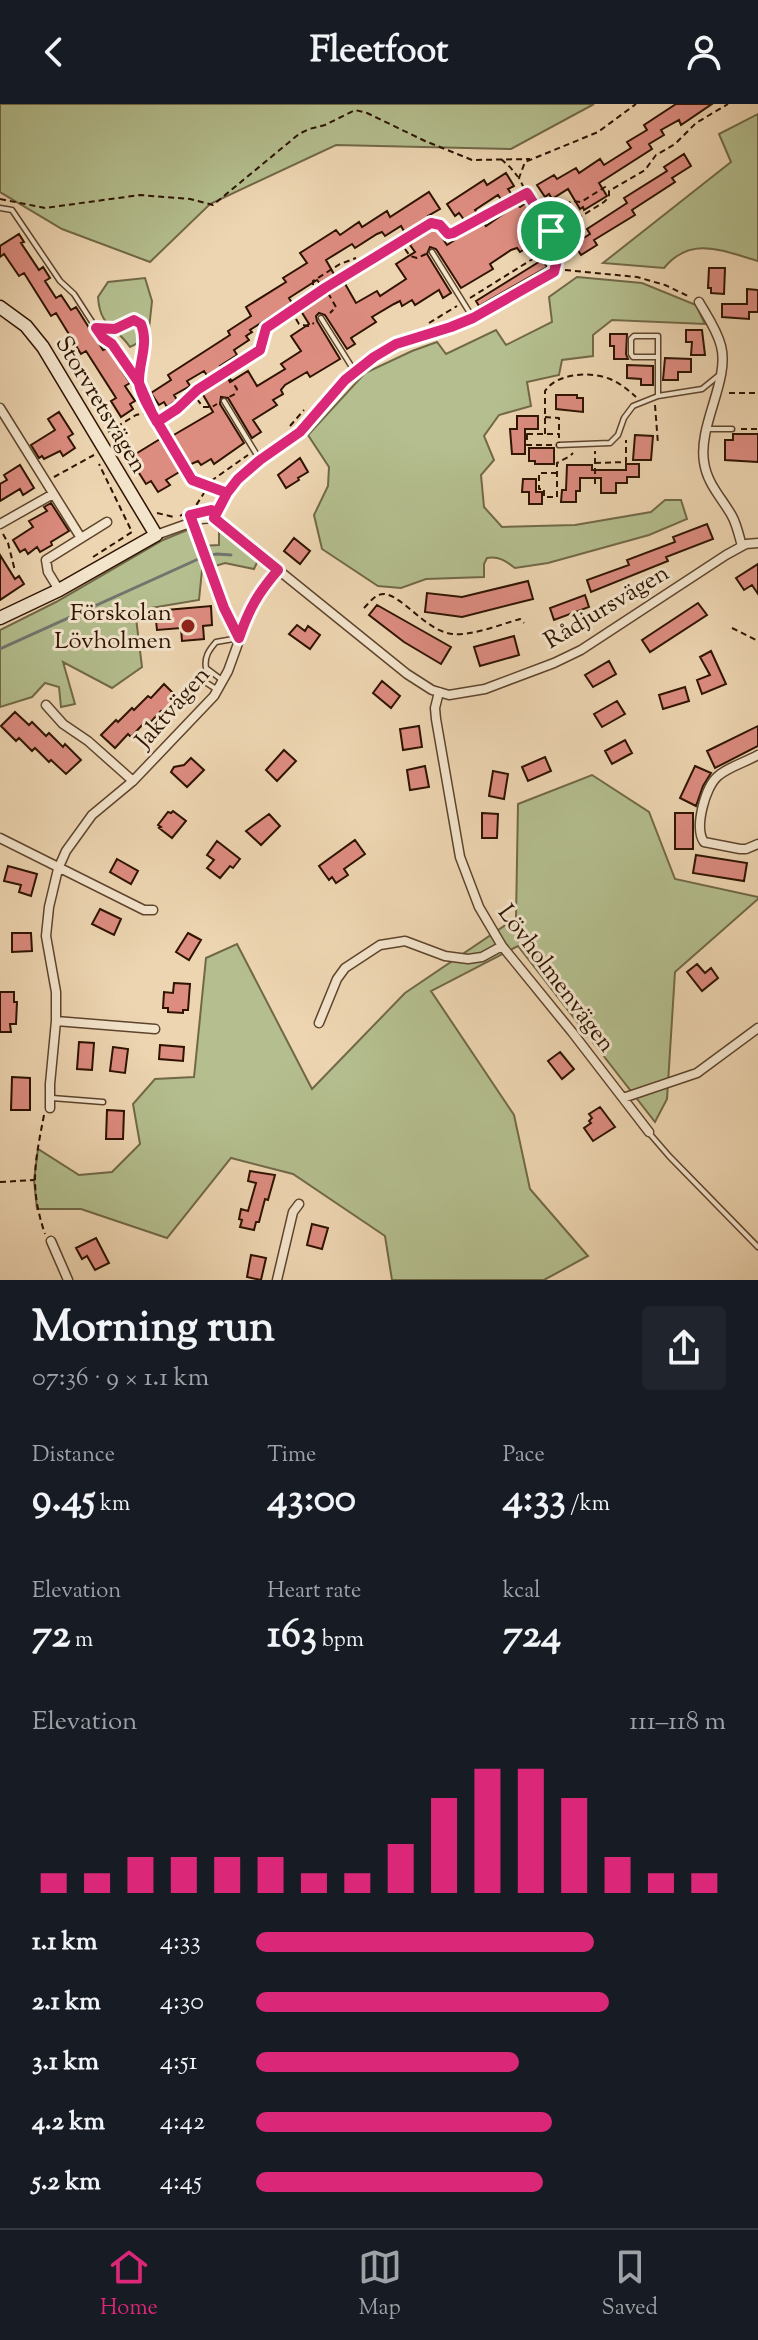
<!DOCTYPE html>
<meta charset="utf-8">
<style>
body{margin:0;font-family:"Sorts Mill Goudy",serif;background:#20242c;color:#f1f3f6;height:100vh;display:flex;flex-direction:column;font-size:30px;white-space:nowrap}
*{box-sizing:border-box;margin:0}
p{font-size:26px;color:#9ea1a6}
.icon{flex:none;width:44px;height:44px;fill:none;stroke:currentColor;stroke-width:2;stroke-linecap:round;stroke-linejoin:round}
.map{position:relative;height:1176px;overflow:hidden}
.details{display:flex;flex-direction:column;background:#171b24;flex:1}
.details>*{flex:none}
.pin{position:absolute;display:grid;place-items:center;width:68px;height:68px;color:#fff;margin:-34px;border:4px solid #fff;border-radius:50%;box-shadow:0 2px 8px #0007}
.round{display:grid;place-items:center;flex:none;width:84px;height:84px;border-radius:8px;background:#20242c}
.summary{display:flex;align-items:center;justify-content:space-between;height:136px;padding:0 32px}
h1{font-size:44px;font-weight:800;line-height:60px}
.metrics{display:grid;grid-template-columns:repeat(3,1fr);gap:12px;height:136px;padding:8px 32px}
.metrics div{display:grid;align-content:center}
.metrics b{font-size:40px;font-weight:800}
.metrics small{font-size:22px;font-weight:400}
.metrics p{font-size:22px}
.chart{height:224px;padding:16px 32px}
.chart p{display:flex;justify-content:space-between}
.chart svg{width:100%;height:144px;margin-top:8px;stroke:#db2777;stroke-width:6}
ul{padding:0 32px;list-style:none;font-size:26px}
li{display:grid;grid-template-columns:128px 96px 1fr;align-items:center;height:60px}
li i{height:20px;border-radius:10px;background:#db2777}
header{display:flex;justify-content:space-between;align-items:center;height:104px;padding:0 32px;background:#171b24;font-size:36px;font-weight:800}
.dock{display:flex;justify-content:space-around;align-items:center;height:112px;border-top:2px solid #363941;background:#171b24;font-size:22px;color:#9ea1a6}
.dock a{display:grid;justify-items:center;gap:4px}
.dock .on{color:#db2777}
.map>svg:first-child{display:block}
.green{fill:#b4be8e;stroke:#716847;stroke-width:2}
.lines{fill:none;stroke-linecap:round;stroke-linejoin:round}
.stream{stroke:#72746e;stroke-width:3}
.building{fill:#dd8c80;stroke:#2e1300;stroke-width:2}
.lane-casing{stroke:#5e442c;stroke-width:7}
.street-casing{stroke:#5e442c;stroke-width:11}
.secondary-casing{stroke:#2e1300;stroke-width:15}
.path{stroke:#2e1300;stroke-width:2;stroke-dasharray:6 4;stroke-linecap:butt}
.lane{stroke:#f3e4cc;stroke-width:4}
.street{stroke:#f3e4cc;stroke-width:8}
.secondary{stroke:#f3e4cc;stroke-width:12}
.route-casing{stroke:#fff;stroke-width:16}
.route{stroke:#db2777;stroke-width:10}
.poi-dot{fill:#8f2418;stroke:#f3e4cc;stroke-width:3}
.labels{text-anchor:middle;stroke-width:6;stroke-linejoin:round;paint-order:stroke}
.street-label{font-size:24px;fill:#2e1300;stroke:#f3e4cc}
.poi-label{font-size:24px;fill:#2e1300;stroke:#f3e4cc;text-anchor:end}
</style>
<header><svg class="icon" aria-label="back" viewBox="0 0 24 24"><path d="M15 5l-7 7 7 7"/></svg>Fleetfoot<svg class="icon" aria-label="person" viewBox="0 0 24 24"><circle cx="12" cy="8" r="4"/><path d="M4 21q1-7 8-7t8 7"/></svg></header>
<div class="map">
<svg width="758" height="1176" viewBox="0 0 758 1176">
<rect width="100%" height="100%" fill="#edd5b1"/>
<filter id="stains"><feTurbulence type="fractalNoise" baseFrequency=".0025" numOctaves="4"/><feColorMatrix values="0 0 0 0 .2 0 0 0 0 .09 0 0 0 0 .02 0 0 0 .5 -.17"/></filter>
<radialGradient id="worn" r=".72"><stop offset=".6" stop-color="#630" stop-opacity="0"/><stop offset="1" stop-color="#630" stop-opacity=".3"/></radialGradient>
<path class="green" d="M0,0H594L511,45L336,41L210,100L150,158L62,125L0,88Z
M758,10V157C723,147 691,131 664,164L603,159L731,58L719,30Z
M577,173L642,179L696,201L705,220L612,216L593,231V252L562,256L559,271L527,278L531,302L499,311L484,332L494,356L481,371L484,403L502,423L575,421L651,408L665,396H681L687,415L649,431L548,459L515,464C506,457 499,452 487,454L484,460V473L426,475L401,484L378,482L322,445L314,411L328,382L329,363L308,331L365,269L412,247L437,238L446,250L496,226L506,241L552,218L549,193Z
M145,174L152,197L148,234L130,243C115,221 100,224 98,193L108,178Z
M219,421L259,454L254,465L225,459L202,466L199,496L151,504L136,514L142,563L112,584L63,558L75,600L61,603L59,583L45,579L32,593L0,603V526L56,498L163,436L197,422L200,442L219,441Z
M592,671L649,708L675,775L758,793V795L675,868L667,995L655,1018L518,842L431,887L514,1011L530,1085L588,1152L544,1176H392L385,1132L293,1070L231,1054L167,1134L81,1105H37L34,1076L38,1045L79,1071L112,1068L140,1040L133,1000L155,975L194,973L206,854L237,840L312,985L405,889L516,814L518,700Z"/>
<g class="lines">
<path class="stream" d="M0,545L205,452L217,450L231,451"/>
</g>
<path class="building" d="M676,0H712L681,21L679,16L661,26L664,31L649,40L652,45L599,79L607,92L584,106L583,103L580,105L568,85L552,95L549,90L545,93L537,81L554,71L557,75L576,64L579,69L600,55L604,61L631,44L627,38L647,26L644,21Z
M684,50L691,62L672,74L675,78L632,106L635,111L594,136L597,141L581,151L574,140L590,130L587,125L627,99L624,94L667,67L664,63Z
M506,69L514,82L508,85L512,91L502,97L498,91L475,106L478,110L465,117L459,109L455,112L447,100L484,76L487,81Z
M429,88L440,105L428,112L429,114L405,129L401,122L385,132L382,128L377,130L355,144L352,140L326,156L335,172L321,181L317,176L289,194L292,199L250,226L252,228L246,232L249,236L234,246L237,251L220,262L221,265L208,273L204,267L187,277L190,282L174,291L177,296L167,303L164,298L159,301L151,289L171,276L168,271L230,231L228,227L251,212L246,203L286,178L283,174L307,159L300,149L336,126L340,131L359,118L362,123L387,107L390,113Z
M526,99L540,122L535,126L544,140L533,148L530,142L520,148L517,144L511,146L490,160L493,165L461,184L436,145L430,143L427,150L451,189L443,194L439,186L415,201L412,196L402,202L400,197L394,200L372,213L376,218L351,234L355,240L347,245L325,211L319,209L316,212L317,217L340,255L310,273L307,268L285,281L281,286L283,290L273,296L277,301L253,316L261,328L252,334L228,294L221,293L220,300L244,339L214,360L211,355L201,361L198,357L189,361L172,332L213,308L202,289L227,273L230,278L248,267L257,282L285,265L281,260L301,247L291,232L309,220L301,207L344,178L356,199L377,187L380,192L406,175L396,160L415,148L410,141L412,139L411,137L432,124L436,125L447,141L483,118L486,122L517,100L520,103Z
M19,130L24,138L21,139L39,166L43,163L50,174L45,177L56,194L61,191L71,206L76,203L103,246L108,244L124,266L122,267L130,279L125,282L135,297L130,300L133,305L121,313L111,297L116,294L86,247L81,250L56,209L51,212L24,169L19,172L4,150L0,153V142Z
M542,156L547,163L479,202L476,197Z
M709,164H725L724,190L711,189V184H708Z
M747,185L758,186V208H749V215L722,213V200H747Z
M686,226H702L705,251H691L692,238H686Z
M610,230H627L626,250L628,255H614V242H610Z
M665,254L691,255V268H678V276H663Z
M627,261L653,262V281H641V275L627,274Z
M556,291H577V294H583V308L556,305Z
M59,308L73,330L68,333L75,344L63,352L60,347L44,355L42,352L39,354L31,341L55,326L48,315Z
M517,312H538V325H525V350H512L510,325H517Z
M733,330H758V358L725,356V336H733Z
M635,331L653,332L651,356H633Z
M160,335L181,367L166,376L170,381L158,388L151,377L146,380L132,358L137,355L134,351Z
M529,344H554V360H535V357H529Z
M300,354L308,368L298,374L299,376L286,384L278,371Z
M626,360H639V373H627V379H616V389H601V374H580V387H576V398H561L562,386H566L567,361H592V366H626Z
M20,361L34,384L23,391L20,385L0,397V380L7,376L4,371Z
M523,375H536V388H542V400H529V388H522Z
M51,399L69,427L51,438L52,441L40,448L37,443L28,450L25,445L20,448L13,436L33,423L29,417L47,407L44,403Z
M707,420L713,435L666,453L668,457L591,488L587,476L629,461L627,456L675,438L673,433Z
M294,434L310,447L300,460L284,447Z
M0,451L15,475L19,472L24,480L0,496Z
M758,460V490L752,481L744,486L736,474Z
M528,477L533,495L462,513L425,508L427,489L462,493Z
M585,491L589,503L554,516L550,504Z
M698,499L707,511L650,548L642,536Z
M377,501L451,543L441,560L404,538L369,511Z
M211,502L212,521L203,522L204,535L182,537L181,524L157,526L155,507Z
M297,521L305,527L308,522L320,531L310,545L289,530Z
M514,532L519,551L480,562L474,543Z
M711,547L726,580L702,590L697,576L710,571L700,553Z
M609,557L616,570L593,583L585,571Z
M382,577L400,592L391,604L373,589Z
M164,580L178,594L163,609L161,607L147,622L144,619L131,633L128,630L115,644L101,631L116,616L118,618L132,604L134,606L148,592L151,594Z
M685,583L689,597L663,605L659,591Z
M617,597L625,610L602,623L594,610Z
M15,608L29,621L32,618L46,632L49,629L63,643L65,640L81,656L66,670L51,656L49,658L35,644L32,647L19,634L16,637L1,622Z
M419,622L422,643L403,646L400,625Z
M758,622V642L715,664L707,647Z
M625,636L632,649L612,660L605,647Z
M284,646L296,657L277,677L266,666Z
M545,653L551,667L528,677L522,663Z
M191,654L204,666L187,683L171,668L174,663L184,661Z
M425,662L429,683L410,686L407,666Z
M695,662L711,669L703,682L696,702L680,694Z
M493,667L508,670L504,695L489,692Z
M173,707L186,717L172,734L159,724L161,723L158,721L168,708L171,709Z
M482,709L498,710L497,734H482Z
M675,709H693V745H675Z
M269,710L280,722L261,741L246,727Z
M355,736L365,750L344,765L348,771L336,779L332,773L329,776L319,762Z
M217,737L240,755L233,764L230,762L220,774L207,764L214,756L207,751Z
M696,751L747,759L744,777L693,769Z
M117,755L138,767L131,780L110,768Z
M8,762L37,770L31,792L19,788L21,781L4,777Z
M100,805L121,815L114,831L92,820Z
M12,829H31L32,847L12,848Z
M188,829L201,836L189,856L176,848Z
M697,860L705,869L711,864L718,874L702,887L687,868Z
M174,879L190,880L188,906H183V909L168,908V904H163L164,888L173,889Z
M0,888H14V898H17L16,920H10L11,928H0Z
M79,938L94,939L92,966L77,965Z
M160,941L184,943L183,957L159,955Z
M113,943L128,945L125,969L110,967Z
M560,948L574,965L562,975L548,957Z
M12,973L30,974V1006H11Z
M600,1003L615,1023L593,1037L584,1024L591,1019L589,1017L592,1014L589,1010Z
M107,1006L124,1007L123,1035H106Z
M250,1067L275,1071L268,1096L265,1095L259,1118H256L254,1126L240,1123L242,1116L239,1115L241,1105L248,1107L256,1079L248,1077Z
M312,1120L328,1124L322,1145L307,1141Z
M96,1134L109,1159L95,1166L87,1152L82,1155L76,1144Z
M251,1151L266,1154L261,1176L247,1173Z"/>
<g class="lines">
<defs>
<path id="lane" d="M0,104L12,106L60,177L74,190L96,224L103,234L112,240L139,279L152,309L192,376L227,389
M432,148L473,214
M321,214L355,268
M658,292L702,285L718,272
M224,297L260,356
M157,318L177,305L197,286L260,246L266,224L325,184L431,119L440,121L448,130L453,129L527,89L553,131V138L547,147L556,160
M708,325H732
M559,341L610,339L618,331L624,314L633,302L658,292V232H634L631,235V250L633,253H658
M222,576L206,564C204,553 209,546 216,538L239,534
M189,588L202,576L216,585
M52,994L103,998
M650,1030L669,1052L758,1143"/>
<path id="street" d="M699,198C707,212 717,226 721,242C730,276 698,321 704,358C707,380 722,394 732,412C737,421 739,432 742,442
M0,304L81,434
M214,414L407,570L432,586L449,591L485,585L554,559L581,546L726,451L746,440L758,439
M214,414L227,389L238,375L260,356L300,328L329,293L361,262L396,240L451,223L473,214L554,168L556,160
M0,420L53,390
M156,431L201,415L214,414
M59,486L48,468L46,456L107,418
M439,588L435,604L436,615L460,753L479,803L502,842L572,928L649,1028
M46,601L63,620L88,637L133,677
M758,651C746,658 728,663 718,672C705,683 694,724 704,738L740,745H746L758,740
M0,734L144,806H153
M56,917L155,925
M319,919L337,875L345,864L380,841L405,837L445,852L468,855L482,853L502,842
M623,994L697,969L758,924
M50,1004V980L56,917V888L46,832L49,803L58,765L66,747L92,711L133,677L214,592L228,567L253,498L278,466
M51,1137L68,1176
M277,1176L293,1108L299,1100"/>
<path id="secondary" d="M0,203L26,222L43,243L156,431L59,486L0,514"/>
</defs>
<use href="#lane" class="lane-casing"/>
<use href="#street" class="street-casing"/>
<use href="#secondary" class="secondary-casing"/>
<path class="path" d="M501,55L510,63L518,73
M524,84L519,74L525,58L598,28L636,0
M0,95L45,104L140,91L190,95L213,101L299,30L309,25L325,21L355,6L367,9L425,37L472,56L530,55
M548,111L572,97L581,98L605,83L608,86
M559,122L564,123L604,98L609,93V87L645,66L656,51L675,40L696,19L728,0
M405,145L410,152L417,154L426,150
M559,153L564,123
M565,166L637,173L665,181L690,193
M313,181V177L340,160L356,154
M328,189L336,203L330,209
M470,194L539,151
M296,215L299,220L308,222L314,219
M429,219L457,202
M105,224C121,225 128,213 140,218C148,233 144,252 141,269
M229,273L237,285L235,290L229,293
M729,289H758
M197,295L203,303H212L217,300
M655,301L658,340
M545,313L559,314V329
M290,322L304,306
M741,325H758
M108,328L136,311L145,309
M527,330H559V341H527Z
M545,330V287C557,269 591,267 610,275C620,279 628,286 636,293
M595,359L626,358V336
M557,369H539V385H544V393H557V359L570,352L573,349
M54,373L94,351
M211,377L248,351
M595,380V347
M157,409L174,413
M180,412L195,403L204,389
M196,428L224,504L233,522
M3,430L8,439L15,467
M93,453L132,428L99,360
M364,504C370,498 375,490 384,490C402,491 427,528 453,530C472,532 502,520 520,515L524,519
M732,524L758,537
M44,1011C35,1058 29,1083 45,1130
M0,1078L34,1076"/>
<use href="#lane" class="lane"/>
<use href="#street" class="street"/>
<use href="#secondary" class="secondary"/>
</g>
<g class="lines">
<defs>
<path id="route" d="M551,127L527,89L453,129L448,130L440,121L431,119L325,184L266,224L260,246L197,286L177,305L157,318C151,307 139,289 139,277C139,257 149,240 141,220L134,216L115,225L96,224L103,234L112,240L139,279L152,309L192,376L227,389L214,414L278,466C258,489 249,505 239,534L224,504L190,411L211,406L217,408L227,389L238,375L260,356L300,328L345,276L374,253L396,240L451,223L473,214L554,168L556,160L547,147L553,138L551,127"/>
</defs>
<use href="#route" class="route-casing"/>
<use href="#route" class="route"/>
</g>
<circle class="poi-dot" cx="188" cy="522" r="8"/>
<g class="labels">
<g class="street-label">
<text transform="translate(102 300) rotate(59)" y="8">Storvretsvägen</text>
<text transform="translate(606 502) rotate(-31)" y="8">Rådjursvägen</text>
<text transform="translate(172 603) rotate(-49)" y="8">Jaktvägen</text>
<text transform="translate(557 874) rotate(53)" y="8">Lövholmenvägen</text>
</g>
<g class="poi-label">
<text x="172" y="516">Förskolan<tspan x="172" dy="28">Lövholmen</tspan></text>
</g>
</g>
<rect width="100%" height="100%" filter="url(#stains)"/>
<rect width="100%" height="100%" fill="url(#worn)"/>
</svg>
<div class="pin" style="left:551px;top:127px;background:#1e9e55"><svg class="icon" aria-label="arrive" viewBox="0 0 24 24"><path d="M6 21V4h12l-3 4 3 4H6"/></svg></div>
</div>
<section class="details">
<div class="summary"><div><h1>Morning run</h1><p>07:36 · 9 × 1.1 km</p></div><a class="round"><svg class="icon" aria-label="share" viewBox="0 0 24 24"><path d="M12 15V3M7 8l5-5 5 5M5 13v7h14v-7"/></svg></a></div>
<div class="metrics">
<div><p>Distance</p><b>9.45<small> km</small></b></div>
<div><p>Time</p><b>43:00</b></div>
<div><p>Pace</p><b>4:33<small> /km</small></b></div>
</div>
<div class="metrics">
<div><p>Elevation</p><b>72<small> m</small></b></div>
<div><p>Heart rate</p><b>163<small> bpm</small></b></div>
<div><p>kcal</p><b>724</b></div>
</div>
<div class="chart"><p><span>Elevation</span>111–118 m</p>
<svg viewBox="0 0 160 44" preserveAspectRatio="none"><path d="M5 44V38M15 44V38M25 44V33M35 44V33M45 44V33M55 44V33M65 44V38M75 44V38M85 44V29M95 44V15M105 44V6M115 44V6M125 44V15M135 44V33M145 44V38M155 44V38"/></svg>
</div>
<ul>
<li><b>1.1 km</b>4:33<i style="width:72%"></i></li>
<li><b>2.1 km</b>4:30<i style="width:75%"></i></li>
<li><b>3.1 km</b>4:51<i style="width:56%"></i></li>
<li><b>4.2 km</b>4:42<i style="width:63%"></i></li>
<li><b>5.2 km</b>4:45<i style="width:61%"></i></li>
</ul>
</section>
<nav class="dock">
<a class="on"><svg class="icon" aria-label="home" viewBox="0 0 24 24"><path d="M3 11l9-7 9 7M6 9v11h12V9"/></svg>Home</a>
<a><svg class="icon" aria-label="map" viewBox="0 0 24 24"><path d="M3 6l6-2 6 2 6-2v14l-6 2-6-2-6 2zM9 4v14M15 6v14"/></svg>Map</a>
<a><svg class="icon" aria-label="saved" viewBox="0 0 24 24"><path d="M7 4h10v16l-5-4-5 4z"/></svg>Saved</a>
</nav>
